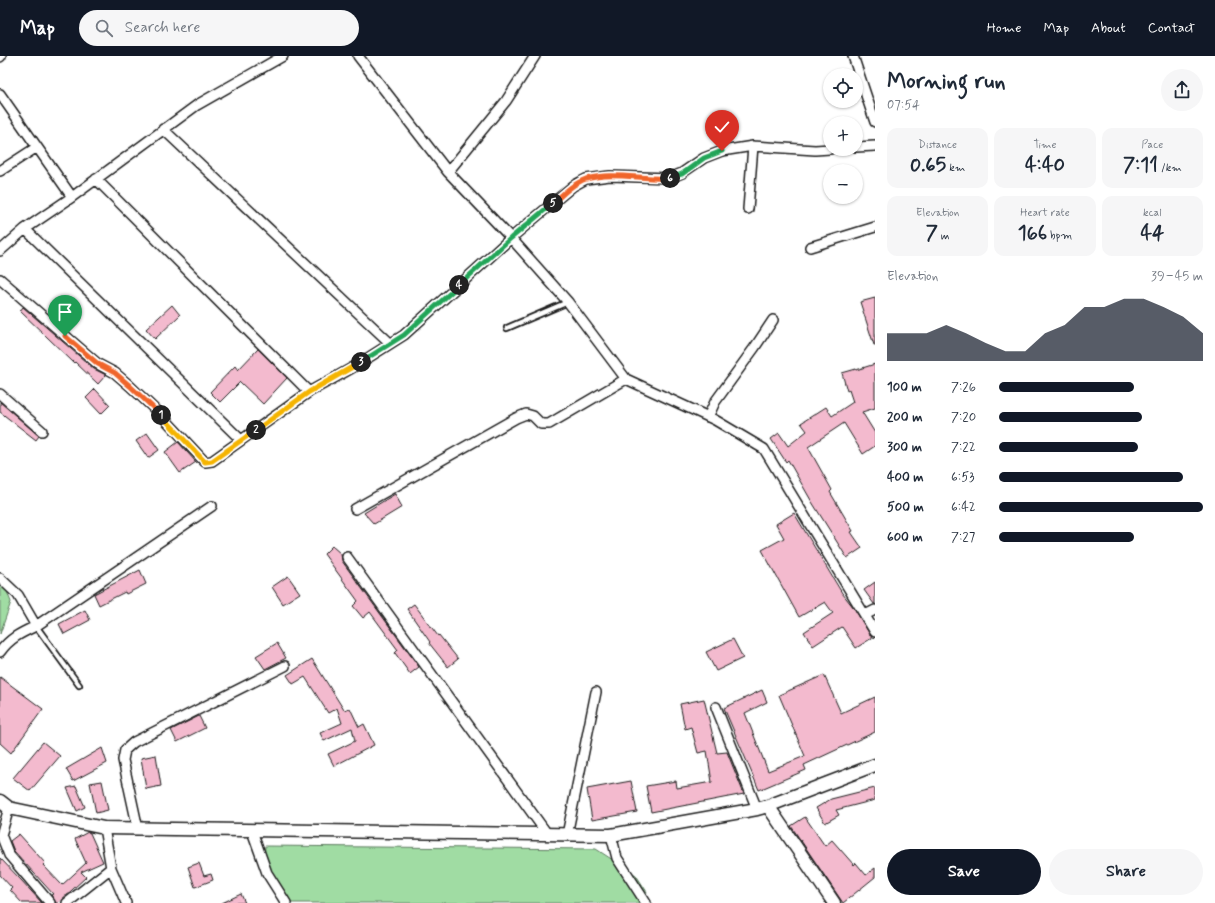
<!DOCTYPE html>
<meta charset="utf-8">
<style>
body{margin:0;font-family:Mynerve,sans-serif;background:#f6f6f7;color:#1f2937;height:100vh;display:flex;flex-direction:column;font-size:15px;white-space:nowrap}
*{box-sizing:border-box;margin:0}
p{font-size:13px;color:#747a83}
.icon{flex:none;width:22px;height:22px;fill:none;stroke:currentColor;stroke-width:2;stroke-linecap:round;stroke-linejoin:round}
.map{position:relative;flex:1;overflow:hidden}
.side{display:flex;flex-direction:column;background:#fff;width:340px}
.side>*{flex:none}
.controls{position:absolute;left:823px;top:12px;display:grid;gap:8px}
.controls a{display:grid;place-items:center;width:40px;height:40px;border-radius:50%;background:#fff;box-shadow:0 1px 3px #0004;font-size:20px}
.pin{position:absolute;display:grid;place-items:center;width:34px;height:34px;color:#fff;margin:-41px -17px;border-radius:50% 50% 50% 0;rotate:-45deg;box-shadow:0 0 4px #0007}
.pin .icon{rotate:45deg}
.km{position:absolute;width:20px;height:20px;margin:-10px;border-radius:50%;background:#222;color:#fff;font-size:11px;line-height:20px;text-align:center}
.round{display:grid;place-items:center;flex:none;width:42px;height:42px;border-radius:21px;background:#f6f6f7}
.head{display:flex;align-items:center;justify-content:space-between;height:68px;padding:0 12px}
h1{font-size:22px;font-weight:700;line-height:30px}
.figures{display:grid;grid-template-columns:repeat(3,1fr);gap:6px;height:68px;padding:4px 12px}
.figures div{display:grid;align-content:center;border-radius:10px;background:#f6f6f7;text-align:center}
.figures b{font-size:20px;font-weight:700}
.figures small{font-size:11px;font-weight:400}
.figures p{font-size:11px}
.chart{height:112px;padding:8px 12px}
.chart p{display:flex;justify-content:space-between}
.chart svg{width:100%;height:72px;margin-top:4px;fill:#111827;opacity:.7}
.primary-button{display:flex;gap:8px;margin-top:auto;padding:8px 12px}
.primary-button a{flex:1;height:46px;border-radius:24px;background:#111827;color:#fff;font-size:16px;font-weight:700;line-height:46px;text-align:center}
.primary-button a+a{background:#f6f6f7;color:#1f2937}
ul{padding:0 12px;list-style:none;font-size:13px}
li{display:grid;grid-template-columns:64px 48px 1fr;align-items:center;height:30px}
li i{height:10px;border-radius:5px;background:#111827}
header{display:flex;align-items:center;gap:24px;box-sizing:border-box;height:56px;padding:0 20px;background:#111827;color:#fff}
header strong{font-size:19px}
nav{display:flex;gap:22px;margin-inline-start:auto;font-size:14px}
.search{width:280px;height:36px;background:#f6f6f7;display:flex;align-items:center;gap:10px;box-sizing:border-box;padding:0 14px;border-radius:22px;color:#747a83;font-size:15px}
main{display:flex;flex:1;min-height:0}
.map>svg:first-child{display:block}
.green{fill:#a0dca3;stroke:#5e7c60}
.building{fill:#f3bace;stroke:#1c1c1c}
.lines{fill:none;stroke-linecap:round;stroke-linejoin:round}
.service-casing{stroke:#1c1c1c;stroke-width:8}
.minor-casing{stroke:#1c1c1c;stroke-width:12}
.tertiary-casing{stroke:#1c1c1c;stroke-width:15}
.service{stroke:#fff;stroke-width:4.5}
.minor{stroke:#fff;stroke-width:9}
.tertiary{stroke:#fff;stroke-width:12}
.split-1-casing{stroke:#fff;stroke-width:8}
.split-2-casing{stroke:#fff;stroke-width:8}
.split-3-casing{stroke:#fff;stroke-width:8}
.split-4-casing{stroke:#fff;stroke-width:8}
.split-5-casing{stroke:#fff;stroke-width:8}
.split-6-casing{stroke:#fff;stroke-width:8}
.split-7-casing{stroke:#fff;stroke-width:8}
.split-1{stroke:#f0652b;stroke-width:5}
.split-2{stroke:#f5b400;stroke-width:5}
.split-3{stroke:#f5b400;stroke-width:5}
.split-4{stroke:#22a559;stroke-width:5}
.split-5{stroke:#22a559;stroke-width:5}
.split-6{stroke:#f0652b;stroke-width:5}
.split-7{stroke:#22a559;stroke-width:5}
</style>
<header>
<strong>Map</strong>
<div class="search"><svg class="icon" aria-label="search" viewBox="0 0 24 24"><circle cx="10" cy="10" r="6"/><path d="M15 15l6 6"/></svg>Search here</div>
<nav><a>Home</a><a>Map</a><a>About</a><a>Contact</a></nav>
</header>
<main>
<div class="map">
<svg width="875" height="847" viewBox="0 0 875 847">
<rect width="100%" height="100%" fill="#fff"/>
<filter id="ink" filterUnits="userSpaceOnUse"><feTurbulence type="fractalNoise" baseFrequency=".025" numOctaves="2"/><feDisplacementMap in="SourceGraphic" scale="8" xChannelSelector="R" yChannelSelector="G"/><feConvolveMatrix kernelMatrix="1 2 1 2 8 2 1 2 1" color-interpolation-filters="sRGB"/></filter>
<g filter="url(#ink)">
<path class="green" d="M0,527L6,533L11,546L0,578Z
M265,790L596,793L636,819L647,836L644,844L646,847H291L264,804Z"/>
<path class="building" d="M875,242V289H874L860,246Z
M172,249L180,259L155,283L146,273Z
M23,251L94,313L106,319L98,328L75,306L74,307L20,255Z
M258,293L287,322L263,348L240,326L220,346L210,336L235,310L238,314Z
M875,308V352L862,356L875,377V390L863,398L844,367L808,391L832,434L830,436L853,475L851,476L862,492L847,502L812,446L788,404L786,406L771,383L779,377L788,390L807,375L801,367L826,351L832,360L853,346L849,334L847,335L842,317L856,313V314Z
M95,333L110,349L101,358L86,342Z
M0,346L39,380L36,384L0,356Z
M147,377L159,394L148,402L136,385Z
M178,386L196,406L180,417L165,396Z
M395,438L402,451L374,468L364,457Z
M794,457L842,537L854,552L872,582L856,592L842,571L813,590L804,576L833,557L825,546L799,561L762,494L784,482L776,468Z
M332,490L341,498L342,505L419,611L410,618L395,597L398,594L370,556L363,562L353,550L358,545L324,498Z
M140,514L146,528L126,538L125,536L99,549L94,538Z
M288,520L300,537L283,548L272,531Z
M875,526V548H874L864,534Z
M414,548L438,580L439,579L458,603L448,611L429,587L430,586L407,553Z
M85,554L90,564L64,578L59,568Z
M733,583L743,602L716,615L706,596Z
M277,587L286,602L265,613L256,600Z
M312,603L344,654L350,652L359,671L364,668L374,689L334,710L328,698L355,685L352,672L324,685L320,677L342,667L337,652L328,657L305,621L293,628L287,619Z
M824,619L841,657L875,641V676L804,709L806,714L759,734L724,652L762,634L767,646L745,657L768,715L805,700L779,639Z
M0,621L43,653L11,697L0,687Z
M704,643L717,697L727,696L744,738L651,756L646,730L676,725L677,732L712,726L707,695L698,697L691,671L685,673L680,648Z
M199,660L205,672L177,686L171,674Z
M43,686L60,700L30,735L13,722Z
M102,692L107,707L73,725L66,713Z
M156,699L161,730L146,733L141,702Z
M102,725L108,754L96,757L90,727Z
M631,725L637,756L592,764L587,733Z
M76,730L85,751L77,755L67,732Z
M875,732V744L836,754L839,759L825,767L816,752L831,743Z
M805,761L825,790L832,784L854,809L856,807L866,819L875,812V821L843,847L791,770Z
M88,776L90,777L103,806L81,816L86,821L58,847H56L51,839L53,838L14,795L10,785L19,778L45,807L43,809L62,829L86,807L75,783Z
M0,802L21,824L42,847H22L10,834L12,832L0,819Z
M199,807L204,820L211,818L213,824L195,831L188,811Z
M241,838L245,847H222Z"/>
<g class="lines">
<defs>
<path id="service" d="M507,272L568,246
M36,570L79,629"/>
<path id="minor" d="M358,0L448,116L511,182L568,246L626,323L715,364L764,393L875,576
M853,0L875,66
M0,1L1,0
M0,38L72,141
M163,73L390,287
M856,91L875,90
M0,115L37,91
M448,116L506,45L535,0
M96,123L309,336
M748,153L753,90
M25,173L241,384
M810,191L875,171
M0,195L25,173L72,141L197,49L283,0
M0,223L98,308L115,317L130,330L164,362L205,406L212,405L309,336L352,312L404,279L511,182L573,130L586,123L610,120L670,122L682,117L704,102L722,95L753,90L815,94L830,93
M0,338L42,375
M708,361L715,346L755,291L773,264
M355,453L516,362L526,358L533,360L541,368H549L626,323
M347,501L548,779
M0,522L18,539L36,570
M865,559L875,554
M0,596C10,582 21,577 36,570L212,450
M716,651L757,753
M9,752L1,779L9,799L50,847
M104,772L111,812L126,847
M138,773L123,704L125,694L134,686L285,610
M252,775L267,817L286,847
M567,779L596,636
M611,779L617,802L646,847
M67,847L111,812"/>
<path id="tertiary" d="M0,745L9,752L104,772L611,779L757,753L768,750L875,709
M768,750L834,847"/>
</defs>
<use href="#service" class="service-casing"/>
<use href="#minor" class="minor-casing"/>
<use href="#tertiary" class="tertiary-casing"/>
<use href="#service" class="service"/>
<use href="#minor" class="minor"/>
<use href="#tertiary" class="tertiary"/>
</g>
</g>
<g class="lines" filter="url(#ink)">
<defs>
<path id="split-1" d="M65,280L98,308L115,317L130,330L161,359"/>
<path id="split-2" d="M161,359L205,406L212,405L256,374"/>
<path id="split-3" d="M256,374L309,336L361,306"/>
<path id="split-4" d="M361,306L404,279L459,229"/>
<path id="split-5" d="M459,229L511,182L553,147"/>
<path id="split-6" d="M553,147C563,138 574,127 586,123C613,115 643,124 670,122"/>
<path id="split-7" d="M670,122L682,118L704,102L722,95"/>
</defs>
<use href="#split-1" class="split-1-casing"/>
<use href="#split-2" class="split-2-casing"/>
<use href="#split-3" class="split-3-casing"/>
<use href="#split-4" class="split-4-casing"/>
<use href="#split-5" class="split-5-casing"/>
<use href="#split-6" class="split-6-casing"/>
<use href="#split-7" class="split-7-casing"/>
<use href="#split-1" class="split-1"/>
<use href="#split-2" class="split-2"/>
<use href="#split-3" class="split-3"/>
<use href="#split-4" class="split-4"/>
<use href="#split-5" class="split-5"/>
<use href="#split-6" class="split-6"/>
<use href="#split-7" class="split-7"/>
</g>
</svg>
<div class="controls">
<a><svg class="icon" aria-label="locate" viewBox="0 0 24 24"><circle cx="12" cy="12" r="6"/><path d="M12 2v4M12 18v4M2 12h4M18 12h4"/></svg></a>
<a>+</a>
<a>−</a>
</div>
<div class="pin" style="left:65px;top:280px;background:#1e9e55"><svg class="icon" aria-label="arrive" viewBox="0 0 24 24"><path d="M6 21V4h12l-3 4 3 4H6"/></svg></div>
<div class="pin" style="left:722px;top:95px;background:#d93025"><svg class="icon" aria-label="check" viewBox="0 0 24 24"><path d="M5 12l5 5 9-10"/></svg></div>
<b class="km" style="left:161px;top:359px">1</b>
<b class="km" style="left:256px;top:374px">2</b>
<b class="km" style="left:361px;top:306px">3</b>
<b class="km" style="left:459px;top:229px">4</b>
<b class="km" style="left:553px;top:147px">5</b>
<b class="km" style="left:670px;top:122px">6</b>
</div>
<section class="side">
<div class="head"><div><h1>Morning run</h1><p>07:54</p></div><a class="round"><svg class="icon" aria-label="share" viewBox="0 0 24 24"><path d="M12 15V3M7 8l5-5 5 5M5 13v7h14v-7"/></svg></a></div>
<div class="figures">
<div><p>Distance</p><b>0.65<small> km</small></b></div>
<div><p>Time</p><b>4:40</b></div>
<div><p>Pace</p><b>7:11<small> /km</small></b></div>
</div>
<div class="figures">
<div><p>Elevation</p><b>7<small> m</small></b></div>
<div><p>Heart rate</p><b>166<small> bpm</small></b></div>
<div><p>kcal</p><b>44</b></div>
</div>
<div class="chart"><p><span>Elevation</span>39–45 m</p>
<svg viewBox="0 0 160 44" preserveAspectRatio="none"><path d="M0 44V27L10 27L20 27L30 22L40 27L50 33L60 38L70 38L80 27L90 22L100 11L110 11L120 6L130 6L140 11L150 17L160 27V44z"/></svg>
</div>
<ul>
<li><b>100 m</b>7:26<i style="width:66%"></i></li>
<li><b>200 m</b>7:20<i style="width:70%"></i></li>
<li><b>300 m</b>7:22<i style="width:68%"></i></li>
<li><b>400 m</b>6:53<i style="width:90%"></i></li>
<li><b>500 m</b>6:42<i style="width:100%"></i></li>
<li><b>600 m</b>7:27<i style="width:66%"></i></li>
</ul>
<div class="primary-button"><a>Save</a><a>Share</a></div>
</section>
</main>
